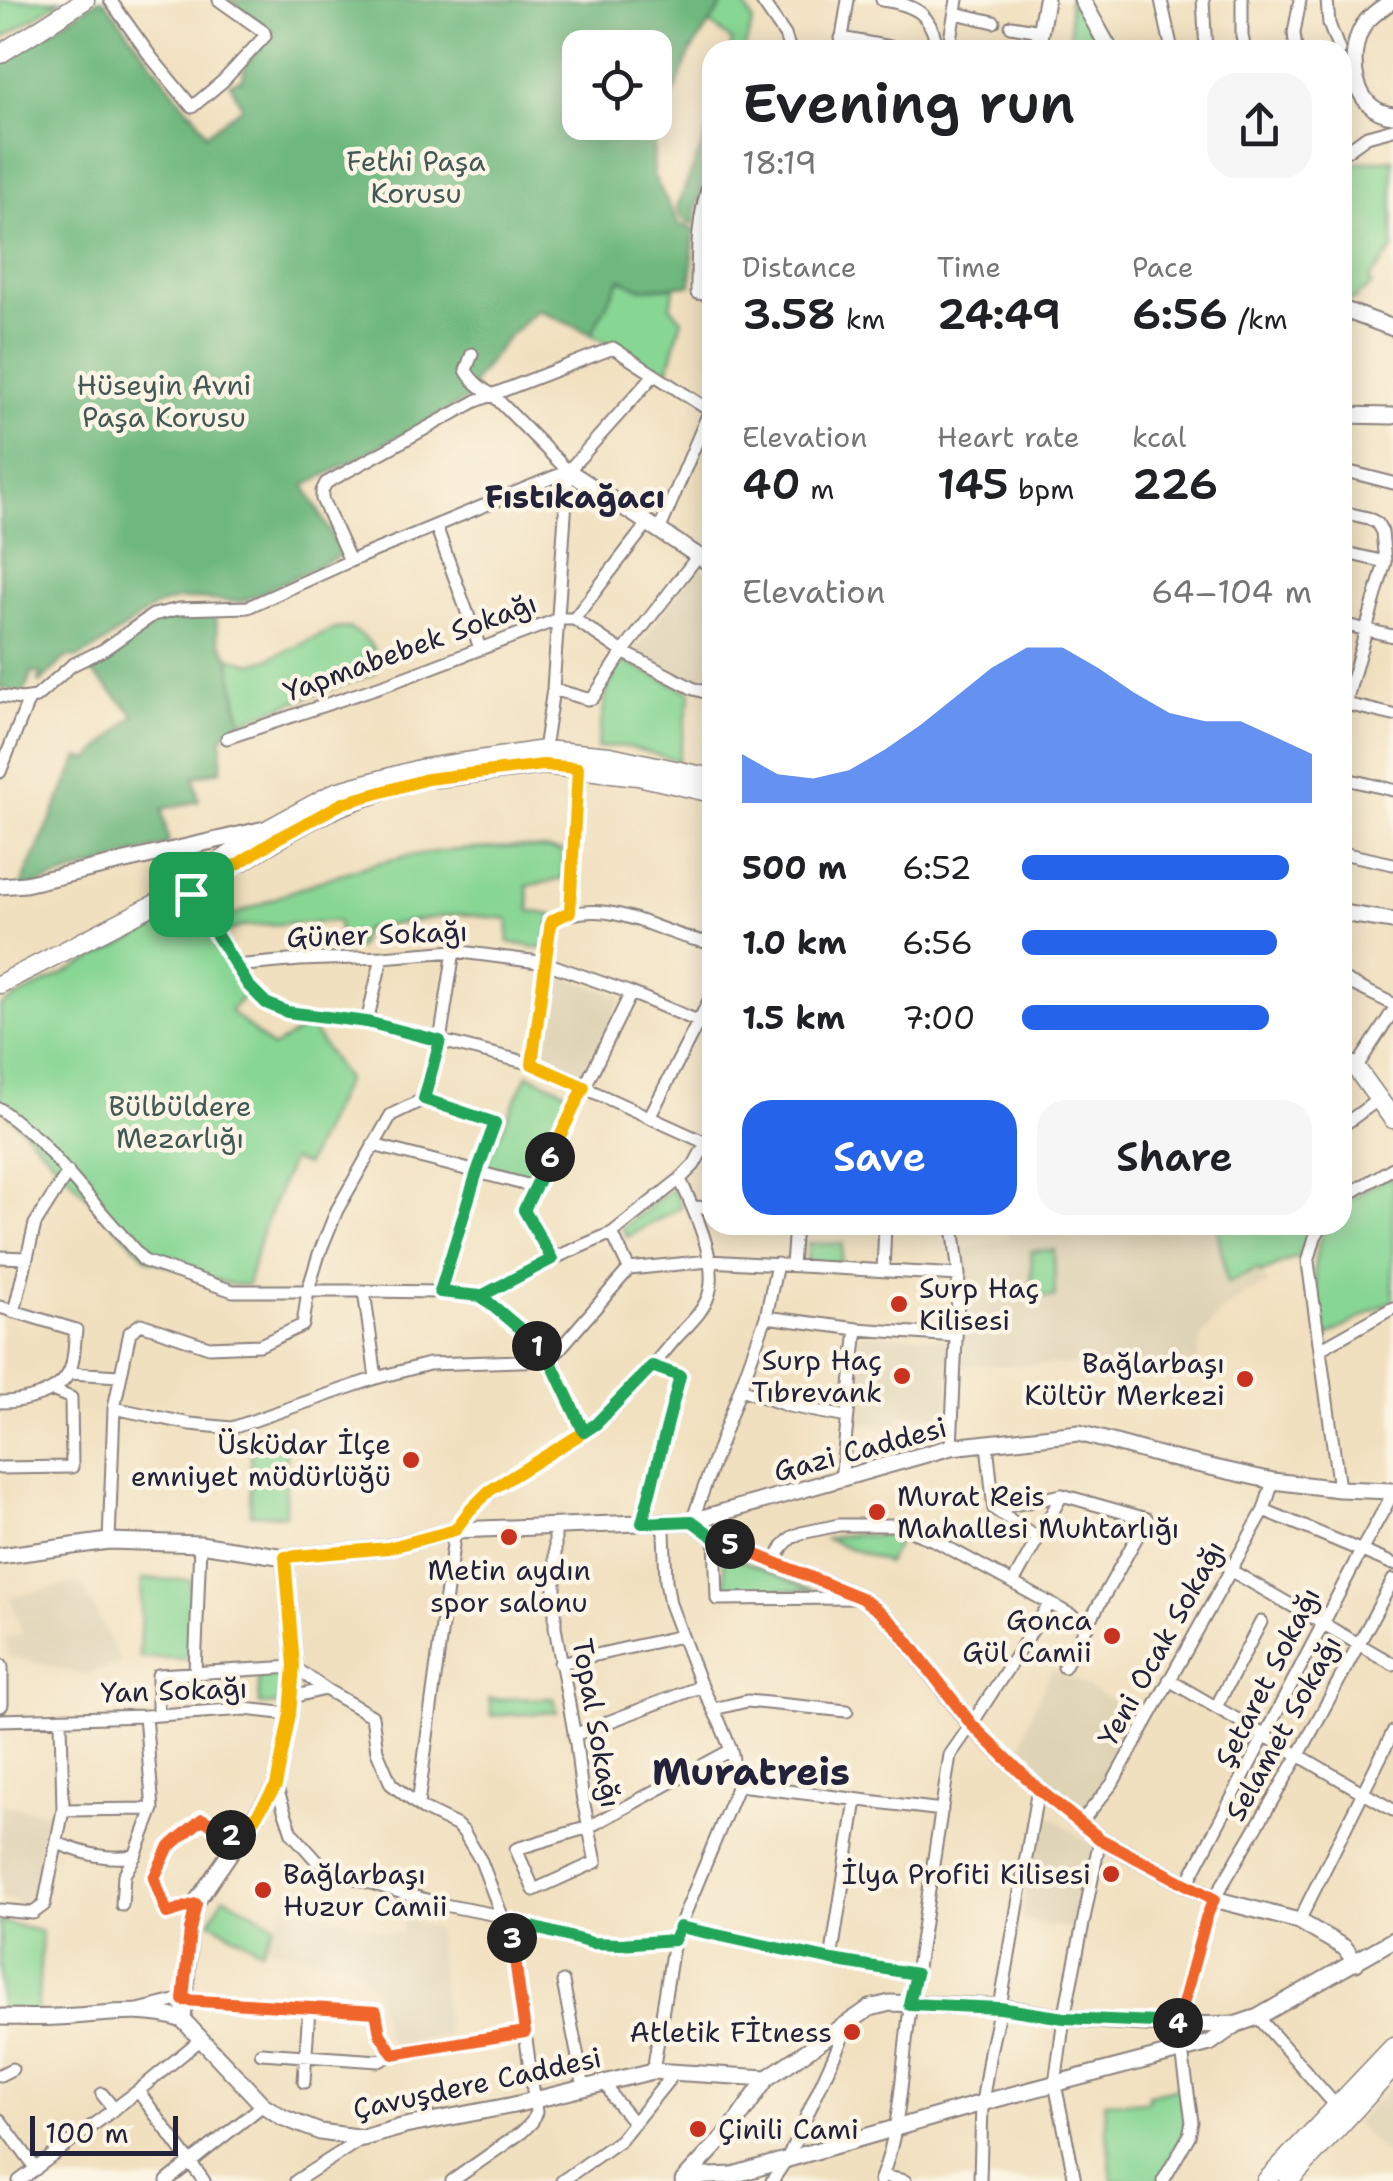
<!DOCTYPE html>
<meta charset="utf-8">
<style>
body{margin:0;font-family:"Shantell Sans",sans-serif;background:#f6f6f6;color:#202124;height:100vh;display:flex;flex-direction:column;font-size:38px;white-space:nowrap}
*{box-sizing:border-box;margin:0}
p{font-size:32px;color:#757577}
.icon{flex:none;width:55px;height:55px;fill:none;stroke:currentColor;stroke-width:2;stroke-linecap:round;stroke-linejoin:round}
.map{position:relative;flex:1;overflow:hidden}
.side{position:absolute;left:702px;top:40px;width:650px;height:1195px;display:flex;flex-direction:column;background:#fff;border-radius:30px;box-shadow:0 5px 25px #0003}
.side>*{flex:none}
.buttons{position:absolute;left:562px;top:30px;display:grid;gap:20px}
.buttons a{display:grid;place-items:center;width:110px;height:110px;border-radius:20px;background:#fff;box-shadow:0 5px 25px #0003;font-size:50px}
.scale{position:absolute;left:30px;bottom:25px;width:148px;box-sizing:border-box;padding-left:10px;border:5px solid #22223b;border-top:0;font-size:28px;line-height:35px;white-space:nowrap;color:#22223b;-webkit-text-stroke:8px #fcf5e5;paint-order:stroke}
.pin{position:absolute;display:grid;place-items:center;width:85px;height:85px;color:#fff;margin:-42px;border-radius:20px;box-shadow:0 5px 15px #0006}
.km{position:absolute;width:50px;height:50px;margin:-25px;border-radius:50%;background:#222;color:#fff;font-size:28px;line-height:50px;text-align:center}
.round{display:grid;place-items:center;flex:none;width:105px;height:105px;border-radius:30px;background:#f6f6f6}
.overview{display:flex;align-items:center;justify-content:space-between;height:170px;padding:0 40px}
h1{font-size:55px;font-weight:600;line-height:75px}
.stats{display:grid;grid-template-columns:repeat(3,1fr);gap:15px;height:170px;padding:10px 40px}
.stats div{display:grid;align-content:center}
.stats b{font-size:42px;font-weight:600}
.stats small{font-size:28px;font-weight:400}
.stats p{font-size:28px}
.chart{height:280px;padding:20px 40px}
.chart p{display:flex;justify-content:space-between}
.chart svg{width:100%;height:180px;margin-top:10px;fill:#2563eb;opacity:.7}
.button{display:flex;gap:20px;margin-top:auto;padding:20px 40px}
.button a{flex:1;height:115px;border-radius:30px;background:#2563eb;color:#fff;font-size:40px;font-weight:600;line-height:115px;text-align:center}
.button a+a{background:#f6f6f6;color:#202124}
ul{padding:0 40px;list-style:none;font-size:32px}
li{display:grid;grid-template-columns:160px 120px 1fr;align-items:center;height:75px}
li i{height:25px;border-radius:12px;background:#2563eb}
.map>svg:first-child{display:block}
.built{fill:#dfd3b5}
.green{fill:#88d694;stroke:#557c68;stroke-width:2.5}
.forest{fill:#6eb77e;stroke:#486c5c;stroke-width:2.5;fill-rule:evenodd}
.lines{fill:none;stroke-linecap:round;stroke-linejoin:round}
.street-casing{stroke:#8a817d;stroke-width:15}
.secondary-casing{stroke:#8a817d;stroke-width:19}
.primary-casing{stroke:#8a817d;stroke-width:21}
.street{stroke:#fff;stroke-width:11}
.secondary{stroke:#fff;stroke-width:15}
.primary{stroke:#fff;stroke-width:18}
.split-1-casing{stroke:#fff;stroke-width:20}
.split-2-casing{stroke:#fff;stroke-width:20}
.split-3-casing{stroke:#fff;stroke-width:20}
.split-4-casing{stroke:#fff;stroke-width:20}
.split-5-casing{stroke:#fff;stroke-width:20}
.split-6-casing{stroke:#fff;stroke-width:20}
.split-7-casing{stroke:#fff;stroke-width:20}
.split-1{stroke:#22a559;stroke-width:12}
.split-2{stroke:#f5b400;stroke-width:12}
.split-3{stroke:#f0652b;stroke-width:12}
.split-4{stroke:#22a559;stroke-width:12}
.split-5{stroke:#f0652b;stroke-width:12}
.split-6{stroke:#22a559;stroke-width:12}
.split-7{stroke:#f5b400;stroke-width:12}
.poi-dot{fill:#c8321e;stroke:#fcf5e5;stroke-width:4}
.labels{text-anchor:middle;stroke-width:9;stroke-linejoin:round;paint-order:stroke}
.park-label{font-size:28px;fill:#415856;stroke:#fcf5e5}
.street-label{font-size:28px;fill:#22223b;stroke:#fcf5e5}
.poi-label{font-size:28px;fill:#22223b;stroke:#fcf5e5;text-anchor:end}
.quarter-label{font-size:32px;font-weight:bold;fill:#22223b;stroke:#fcf5e5}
.district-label{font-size:38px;font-weight:bold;fill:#22223b;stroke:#fcf5e5}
</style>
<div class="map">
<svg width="1393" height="2181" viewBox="0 0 1393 2181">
<rect width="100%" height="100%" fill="#fcf5e5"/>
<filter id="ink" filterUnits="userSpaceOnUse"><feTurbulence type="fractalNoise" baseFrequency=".01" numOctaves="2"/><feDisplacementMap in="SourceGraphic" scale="20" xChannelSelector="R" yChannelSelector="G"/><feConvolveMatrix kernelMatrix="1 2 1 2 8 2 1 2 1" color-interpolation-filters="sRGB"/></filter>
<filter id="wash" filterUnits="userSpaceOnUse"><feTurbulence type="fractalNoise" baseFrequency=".0048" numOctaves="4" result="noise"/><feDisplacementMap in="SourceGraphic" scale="40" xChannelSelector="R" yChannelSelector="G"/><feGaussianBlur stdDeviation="2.25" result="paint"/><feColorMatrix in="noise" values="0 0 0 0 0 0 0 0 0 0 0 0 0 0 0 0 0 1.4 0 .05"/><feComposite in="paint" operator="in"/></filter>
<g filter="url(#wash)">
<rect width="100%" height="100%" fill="#f1e0bf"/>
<path class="built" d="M697,566L712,576V693L632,655Z
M550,972L622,997L583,1077L538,1059Z
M1006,1225H1217L1227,1283L1259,1269L1268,1285L1248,1293L1221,1312L1201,1338L1197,1365H963L964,1295L961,1251L1009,1239Z
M860,1332L952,1339L947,1416L899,1413L897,1426L850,1424Z
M81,1582L121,1663L83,1675L8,1656L6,1638L23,1634L10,1597Z
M1052,1668L1140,1715L1109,1783L1081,1817L1015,1763L1033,1709Z
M0,1805L53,1813L55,1817L49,1854L36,1908L0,1897Z
M1042,1809L1095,1847L1075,1930L1021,1921Z
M288,1900L371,1928L401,1934L405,1919L436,1928L447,2036L394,2044L385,2033L375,1989L358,1968L343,1961L271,1948L268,1940Z
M1393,2083V2162L1353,2123Z"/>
<path class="green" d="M0,0H61L0,40Z
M726,0H742L753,21L744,50H730L732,41L710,23Z
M1069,0H1075L1105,50H1071Z
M1393,159V249L1369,280L1372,285L1351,301L1343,298V178L1354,163Z
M620,279L643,289L675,287L670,306L682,319L666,378L591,334Z
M348,628C367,636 381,651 375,673L241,721L229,657L251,664L266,660L335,629Z
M620,660L691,692L678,761L633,748L618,746L597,748L607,690Z
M519,847L562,851L563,879L527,886L530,911L553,915L544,949L508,942L509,919L457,914L364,929L358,948L341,949L338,921L244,926L227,932L220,921C279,896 340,870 403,857C441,849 481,849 519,847Z
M198,906L246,994L230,1011L272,1048L309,1025L346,1079L306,1165L291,1160L261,1235L247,1285H233L147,1259L0,1105V1006Z
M528,1074L570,1093L531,1176L484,1166Z
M1393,1174V1300L1326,1337C1319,1297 1304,1262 1327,1225H1342L1343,1203Z
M673,1188L681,1207L627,1237L622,1228Z
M1217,1225H1319L1307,1252L1261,1273L1258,1269L1227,1283Z
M808,1243L843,1244L841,1263L807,1262Z
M1054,1250L1055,1297H1032L1031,1251Z
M251,1447H286L285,1515L250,1514Z
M844,1535L901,1536L888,1563L826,1539Z
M723,1552L814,1591L726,1588Z
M142,1579L191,1580L188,1659L139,1657Z
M281,1672L285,1676L283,1705H260L258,1674Z
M554,1698L557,1712L492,1716L489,1699Z
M224,1896L275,1924L261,1950L210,1921Z
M0,1921L42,1932L37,2013L0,2011Z
M1185,2086C1189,2131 1181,2143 1160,2181H1112L1104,2102C1120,2100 1133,2104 1149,2100V2094Z"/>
<path class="forest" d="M98,0H104L190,112L193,111L206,134L242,107L230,83L242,79L247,62L274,32L229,0H726L690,53L654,142L653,175L680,225L694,229L691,285L643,289L620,279L591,334L538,310L507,338L472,384L478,394L305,486L340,551L336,558L241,602L194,599L177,600L156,606L97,648L79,657L65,658L40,683L38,680L41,674L32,672L24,693L0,688V64ZM580,48H655V122H580Z
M712,126V168L697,205L695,223H687L679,214L677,207L709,129Z
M173,612L214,613L219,640L229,657L241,721L222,737L221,770L194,777L199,801L162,809L169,844L19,890L79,757L89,760L135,715L87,667Z"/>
</g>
<g filter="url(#ink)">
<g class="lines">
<defs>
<path id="street" d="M110,0L151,57L192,107L223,81L265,36L264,32L219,0
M761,0L785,35L790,50
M882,0C918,5 931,14 938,50
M1161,0L1172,50
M1203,0L1206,50
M1242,0V36L1245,50
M1327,0L1329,24L1339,50
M955,13L994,22
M1011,26L1041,31
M841,38L906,50
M840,50L848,0
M948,50L957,0
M1296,50L1294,33L1300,0
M1342,154L1367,136L1393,129
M712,175C697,214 697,252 697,293L712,295
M472,354L466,370C472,382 483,389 494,396L568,471
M1342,470L1393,483
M1342,512L1368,518L1377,523L1382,532L1385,562L1342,716
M436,526L480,648
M659,531L712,405
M1342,552L1385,562
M350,561L568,471L654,375
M574,619L647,524
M1342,624L1393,636
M553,689L587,699L593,698L623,652L698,556
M0,696L21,699L36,697L72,665L103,650L153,615L179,609L248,607L350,561L322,499V491L326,483L476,401L613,348L712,412
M1342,703L1393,715
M227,738L393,682L559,619H574L623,652L694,689L712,694
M544,750L553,689L568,471
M0,772L29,699
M1342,778L1393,790
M1342,853L1393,864
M186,885L235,966L248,985L266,1003L287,1012L367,1022L532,1064L706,1143H712
M570,912L578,768
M235,966L300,960L382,957L454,951L546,963L631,993L712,1027
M1342,979L1393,1004
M367,1022L382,957
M532,1064L551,921C613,893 654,935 712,943
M1356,1068L1393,1011
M424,1099L495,1123L477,1171L440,1292
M0,1109L39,1140L144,1261L233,1291H364L440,1292L481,1297L519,1327L550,1360L584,1433
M650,1116L712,995
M1342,1126L1379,1099
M373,1145L535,1187
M1342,1198L1393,1168
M693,1207L712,1208
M1322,1225L1315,1237L1308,1262L1339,1489
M0,1257L27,1258
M552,1259L524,1210L631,993
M792,1265L795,1225
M629,1269L709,1261L959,1275
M883,1271L885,1225
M364,1291L376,1378
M481,1297L552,1259L612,1233L680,1179L694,1165L712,1132
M0,1307L76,1330C74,1342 75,1359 70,1370C61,1394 23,1402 0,1402
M14,1312L35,1224L68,1172
M766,1317L857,1329L956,1336
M1320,1349L1393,1308
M70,1373L119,1376
M741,1389L789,1406L847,1417
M114,1408L190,1424L232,1428L376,1378L429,1364L550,1360L629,1269L612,1233
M987,1444L994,1509L1038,1538L1013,1583
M951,1447L959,1275L953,1225
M0,1468L72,1467L71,1398L52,1390
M841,1480L857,1329
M994,1509L1062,1495L1147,1519L1064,1667
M1264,1510L1393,1564
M692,1521L766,1317L777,1264
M642,1523L680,1376L652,1366
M555,1526V1627L576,1743L582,1795L596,1862L534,1890L516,1849L589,1827L731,1750
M715,1538L717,1599L857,1598
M1038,1538L1062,1495
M109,1541L114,1408L130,1332L141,1324L209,1347L260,1345L303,1325L308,1290L319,1254L337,1210L391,1115L424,1099L440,1041L454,951
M774,1563L783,1546L792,1537L801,1533L839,1525H895L936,1541L1089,1625
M1230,1570L1393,1664
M560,1663L681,1636
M195,1673L200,1544
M1169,1680L1393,1810
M292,1697L325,1689
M1216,1707L1261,1622
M714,1709L747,1701L847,1711
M158,1714V1675L294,1667L325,1689L372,1716L377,1751L391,1784L423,1809L456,1825L463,1831L481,1861L502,1916
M0,1720L145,1716L245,1709L290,1714
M61,1720L63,1810
M574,1735L702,1686
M738,1785L942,1810
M276,1786L292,1833L316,1860L332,1871L439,1904L502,1916L510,1921L592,1943L621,1945L674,1940
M418,1804L455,1530C490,1480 542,1464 590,1429C619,1407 651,1368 675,1339C688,1325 706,1310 710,1290C717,1258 693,1208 680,1179
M1081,1822L1112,1784L1264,1510L1273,1481
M57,1843C85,1854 105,1860 135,1856
M1186,1886L1361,1551L1393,1493
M196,1904L167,1913L154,1878L168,1848L201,1819L240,1839
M122,1905L124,1875L135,1856L153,1809L145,1716
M0,1910L33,1913L44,1905L63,1810L153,1809
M510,1921L525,2032
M1299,1921L1393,1732
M680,1927L831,1960L916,1974
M831,1960L856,1800
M563,1982L584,2088
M138,2010L183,1999L376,2013L380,2033L393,2054
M1258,2017L1337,2107
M1177,2025L1206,1918L1214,1899L1299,1755L1393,1580
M261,2053L379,2061L393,2054L525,2032L536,2112L532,2122L522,2132L452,2181
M653,2071L674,1940L738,1785L731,1750L720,1723L699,1681L670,1604L666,1581L664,1532L658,1522
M0,2075L12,2069
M304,2082L309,2008
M606,2083L614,2099L634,2123
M138,2091L204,2181
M102,2094L114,2109
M0,2120L36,2169
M883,2176L905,2181
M19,2181L138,2091L200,2040
M167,2181L263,2105
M296,2181L363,2138
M562,2181L620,2140L675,2072
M772,2181L788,2157L849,2023
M880,2181C906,2118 901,2041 916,1974L950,1755L971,1725L1050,1603
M980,2181L982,2103L990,2052L1000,2007L1038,1789
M1075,2181L1055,2084L1064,2018L1100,1839
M1163,2181L1189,2136L1192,2122L1182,2051"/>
<path id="secondary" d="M1082,0L1110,50
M1393,0C1382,8 1370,15 1363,26C1346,55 1352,111 1393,115
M1037,50L1046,0
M1342,309L1393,328
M1342,415L1393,416
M568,471L712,565
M0,886L25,884L265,829
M1342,913L1393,921
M692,1521L715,1538L861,1598L880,1612L898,1629L971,1725L1038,1789L1100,1839L1214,1899L1299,1921L1345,1948L1356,1963
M0,1556L109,1541L200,1544L285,1557L387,1548L455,1530L692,1521L951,1447L1079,1433L1170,1458L1273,1481L1339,1489L1393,1491
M0,1667V1704
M0,2017C19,2017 37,2018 56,2017C98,2016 141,2005 183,2020L263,2105L284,2118L320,2132L363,2138L405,2126L514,2105L653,2071L767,2078
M183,2020L190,1930L197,1901L276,1786L290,1714L294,1667L285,1557
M688,2177L733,2175L996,2099L1210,2043L1237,2024L1258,2017L1393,1940
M683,2181L732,2128L767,2078L870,2008L890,2003L1000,2007L1064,2018L1177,2025L1237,2024"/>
<path id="primary" d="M0,54L85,0
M436,778L543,765L638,776L712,793
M241,862C285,834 327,807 378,793
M0,984L161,901L270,828L336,792L420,769L544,750L610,756L712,778
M1342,1059L1356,1068L1393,1119
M1266,2181L1393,2047
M1289,2181L1393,2068"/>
</defs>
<use href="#street" class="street-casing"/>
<use href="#secondary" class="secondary-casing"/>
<use href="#primary" class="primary-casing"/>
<use href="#street" class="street"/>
<use href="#secondary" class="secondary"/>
<use href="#primary" class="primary"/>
</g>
</g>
<g class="lines" filter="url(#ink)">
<defs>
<path id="split-1" d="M191,894L248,985L266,1003L287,1012L367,1022L440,1041L424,1099L495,1123L477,1172L440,1292L481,1296L519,1328L537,1346"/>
<path id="split-2" d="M231,1835L240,1840L276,1786L290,1714L294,1666L285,1557L388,1548L455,1530L470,1510L489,1491L584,1432L550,1360L537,1346"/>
<path id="split-3" d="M231,1835L202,1819L168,1848L154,1878L167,1913L196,1904L190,1930L183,2000L376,2012L380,2034L393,2054L525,2032L512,1938"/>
<path id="split-4" d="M512,1938L510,1921L592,1943L621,1944L674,1940L680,1927L832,1960L916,1974L909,2004L1000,2008L1064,2018L1178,2023"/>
<path id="split-5" d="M730,1544L861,1598L880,1612L898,1629L972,1725L1038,1789L1100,1839L1214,1899L1206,1918L1178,2023"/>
<path id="split-6" d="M550,1157L524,1210L552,1259L481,1296L519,1328L550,1360L584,1432L596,1424L652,1366L680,1376L642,1523L692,1521L715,1538L730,1544"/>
<path id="split-7" d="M191,894L278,838L343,803L427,779L543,765L578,768L570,912L551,921L532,1064L584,1087L550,1157"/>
</defs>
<use href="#split-1" class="split-1-casing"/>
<use href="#split-2" class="split-2-casing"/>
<use href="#split-3" class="split-3-casing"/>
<use href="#split-4" class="split-4-casing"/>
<use href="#split-5" class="split-5-casing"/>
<use href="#split-6" class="split-6-casing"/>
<use href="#split-7" class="split-7-casing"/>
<use href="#split-1" class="split-1"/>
<use href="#split-2" class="split-2"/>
<use href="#split-3" class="split-3"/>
<use href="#split-4" class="split-4"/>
<use href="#split-5" class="split-5"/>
<use href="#split-6" class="split-6"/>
<use href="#split-7" class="split-7"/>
</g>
<g class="poi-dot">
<circle cx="899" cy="1304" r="10"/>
<circle cx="902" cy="1376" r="10"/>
<circle cx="1245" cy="1379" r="10"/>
<circle cx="411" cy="1460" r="10"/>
<circle cx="877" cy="1512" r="10"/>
<circle cx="509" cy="1537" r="10"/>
<circle cx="1112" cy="1636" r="10"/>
<circle cx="1111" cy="1874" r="10"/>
<circle cx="263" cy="1890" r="10"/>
<circle cx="852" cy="2032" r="10"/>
<circle cx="698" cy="2129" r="10"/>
</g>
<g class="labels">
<g class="park-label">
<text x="416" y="171">Fethi Paşa<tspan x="416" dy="32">Korusu</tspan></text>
<text x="164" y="395">Hüseyin Avni<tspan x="164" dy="32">Paşa Korusu</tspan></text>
<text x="180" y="1116">Bülbüldere<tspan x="180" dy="32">Mezarlığı</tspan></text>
</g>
<g class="street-label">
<text transform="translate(410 647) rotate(-20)" y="10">Yapmabebek Sokağı</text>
<text transform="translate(377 934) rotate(-2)" y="10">Güner Sokağı</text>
<text transform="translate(860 1449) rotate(-15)" y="10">Gazi Caddesi</text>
<text transform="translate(1161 1643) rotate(-61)" y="10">Yeni Ocak Sokağı</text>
<text transform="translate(1267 1677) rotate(-63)" y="10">Şetaret Sokağı</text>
<text transform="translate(174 1690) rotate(-2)" y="10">Yan Sokağı</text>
<text transform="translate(597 1723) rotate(80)" y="10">Topal Sokağı</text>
<text transform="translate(1283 1728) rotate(-61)" y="10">Selamet Sokağı</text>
<text transform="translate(477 2083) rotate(-12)" y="10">Çavuşdere Caddesi</text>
</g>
<g class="poi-label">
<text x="919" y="1298" text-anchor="start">Surp Haç<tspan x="919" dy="32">Kilisesi</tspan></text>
<text x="882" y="1370">Surp Haç<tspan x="882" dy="32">Tıbrevank</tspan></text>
<text x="1225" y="1373">Bağlarbaşı<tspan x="1225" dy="32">Kültür Merkezi</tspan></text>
<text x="391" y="1454">Üsküdar İlçe<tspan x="391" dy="32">emniyet müdürlüğü</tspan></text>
<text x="897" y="1506" text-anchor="start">Murat Reis<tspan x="897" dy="32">Mahallesi Muhtarlığı</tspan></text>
<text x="509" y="1580" text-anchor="middle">Metin aydın<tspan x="509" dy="32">spor salonu</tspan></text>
<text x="1092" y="1630">Gonca<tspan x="1092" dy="32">Gül Camii</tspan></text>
<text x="283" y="1884" text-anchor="start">Bağlarbaşı<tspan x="283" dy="32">Huzur Camii</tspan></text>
<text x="1091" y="1884">İlya Profiti Kilisesi</text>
<text x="832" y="2042">Atletik Fİtness</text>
<text x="718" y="2139" text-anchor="start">Çinili Cami</text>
</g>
<g class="quarter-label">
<text x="575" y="508">Fıstıkağacı</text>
</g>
<g class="district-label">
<text x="751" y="1785">Muratreis</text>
</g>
</g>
</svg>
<div class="buttons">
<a><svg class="icon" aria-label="locate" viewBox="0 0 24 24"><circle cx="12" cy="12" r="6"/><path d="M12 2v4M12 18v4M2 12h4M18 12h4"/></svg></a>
</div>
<div class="scale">100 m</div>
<div class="pin" style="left:191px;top:894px;background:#1e9e55"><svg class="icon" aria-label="arrive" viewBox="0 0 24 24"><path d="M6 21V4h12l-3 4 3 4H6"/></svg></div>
<b class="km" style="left:537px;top:1346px">1</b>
<b class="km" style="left:231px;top:1835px">2</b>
<b class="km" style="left:512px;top:1938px">3</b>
<b class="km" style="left:1178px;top:2023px">4</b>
<b class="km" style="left:730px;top:1544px">5</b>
<b class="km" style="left:550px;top:1157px">6</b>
<section class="side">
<div class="overview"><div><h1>Evening run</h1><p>18:19</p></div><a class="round"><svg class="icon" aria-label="share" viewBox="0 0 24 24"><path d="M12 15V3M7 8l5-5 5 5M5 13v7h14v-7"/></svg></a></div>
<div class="stats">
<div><p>Distance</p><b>3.58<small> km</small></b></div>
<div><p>Time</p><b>24:49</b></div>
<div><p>Pace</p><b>6:56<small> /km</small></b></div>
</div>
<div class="stats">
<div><p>Elevation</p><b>40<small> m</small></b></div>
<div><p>Heart rate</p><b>145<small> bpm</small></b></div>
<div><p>kcal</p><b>226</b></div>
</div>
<div class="chart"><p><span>Elevation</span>64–104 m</p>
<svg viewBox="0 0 160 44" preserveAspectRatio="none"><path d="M0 44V32L10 37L20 38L30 36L40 31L50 25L60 18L70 11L80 6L90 6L100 11L110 17L120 22L130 24L140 24L150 28L160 32V44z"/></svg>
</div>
<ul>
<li><b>500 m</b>6:52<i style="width:92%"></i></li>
<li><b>1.0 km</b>6:56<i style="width:88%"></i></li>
<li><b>1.5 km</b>7:00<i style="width:85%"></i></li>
</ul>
<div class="button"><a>Save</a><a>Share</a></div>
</section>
</div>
